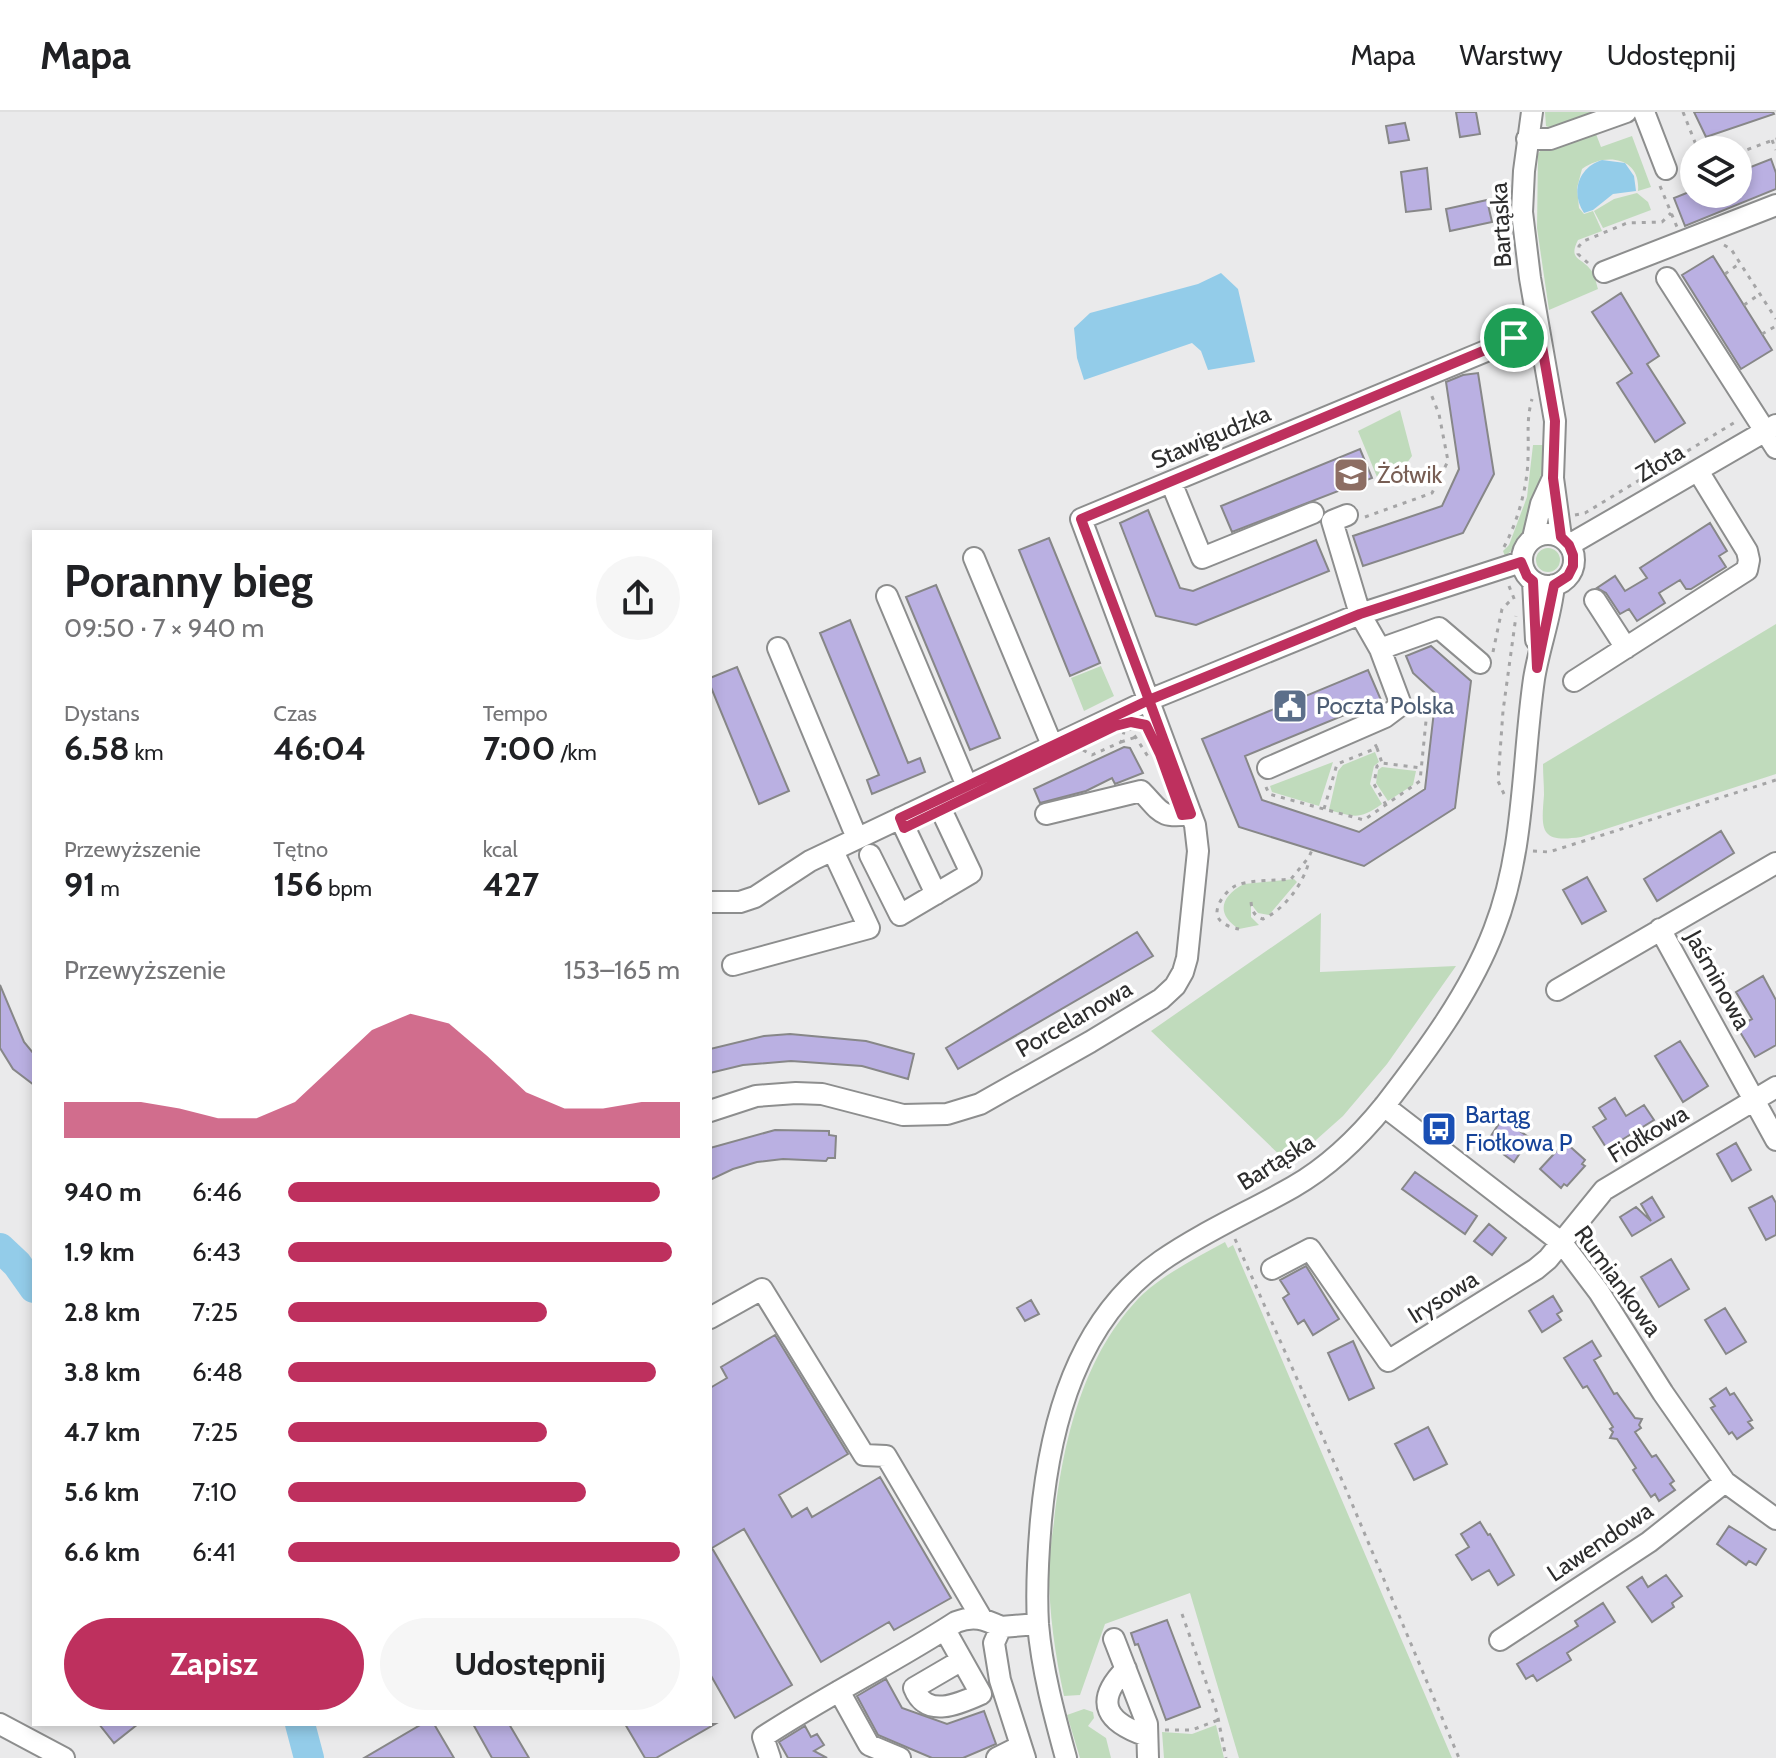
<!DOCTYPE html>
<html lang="pl">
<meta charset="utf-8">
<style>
body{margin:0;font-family:Cabin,sans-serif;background:#f6f6f6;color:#202124;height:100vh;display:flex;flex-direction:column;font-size:30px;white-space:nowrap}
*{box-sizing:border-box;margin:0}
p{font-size:26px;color:#757577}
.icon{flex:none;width:44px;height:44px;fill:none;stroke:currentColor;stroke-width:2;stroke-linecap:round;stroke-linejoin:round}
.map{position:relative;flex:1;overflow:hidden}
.panel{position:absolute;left:32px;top:418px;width:680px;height:1196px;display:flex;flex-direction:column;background:#fff;border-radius:0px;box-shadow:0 4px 12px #0003}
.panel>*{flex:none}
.controls{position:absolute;left:1680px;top:24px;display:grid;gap:16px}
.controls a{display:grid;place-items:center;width:72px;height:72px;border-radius:50%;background:#fff;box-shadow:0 4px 12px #0003;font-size:40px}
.pin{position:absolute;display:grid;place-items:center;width:68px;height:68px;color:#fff;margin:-34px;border:4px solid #fff;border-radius:50%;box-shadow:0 2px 8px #0007}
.round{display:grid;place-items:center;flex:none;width:84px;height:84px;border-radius:42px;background:#f6f6f6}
.headline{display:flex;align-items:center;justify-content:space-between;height:136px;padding:0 32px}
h1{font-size:44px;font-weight:700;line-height:60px}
.stats{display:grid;grid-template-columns:repeat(3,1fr);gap:12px;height:136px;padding:8px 32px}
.stats div{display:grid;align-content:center}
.stats b{font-size:34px;font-weight:700}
.stats small{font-size:22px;font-weight:400}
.stats p{font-size:22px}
.chart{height:224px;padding:16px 32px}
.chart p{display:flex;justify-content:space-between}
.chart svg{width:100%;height:144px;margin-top:8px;fill:#be305e;opacity:.7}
.button{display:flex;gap:16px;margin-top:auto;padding:16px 32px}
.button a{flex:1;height:92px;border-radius:48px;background:#be305e;color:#fff;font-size:32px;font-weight:700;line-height:92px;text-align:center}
.button a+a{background:#f6f6f6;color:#202124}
ul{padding:0 32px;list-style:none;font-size:26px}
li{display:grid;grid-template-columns:128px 96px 1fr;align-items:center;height:60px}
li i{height:20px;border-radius:10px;background:#be305e}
header{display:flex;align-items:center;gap:48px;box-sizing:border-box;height:112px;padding:0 40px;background:#fff;border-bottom:2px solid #e0e0e0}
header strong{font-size:38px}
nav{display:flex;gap:44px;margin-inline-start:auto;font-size:28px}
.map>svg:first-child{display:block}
.green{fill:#c0dbbc}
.water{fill:#93cce9}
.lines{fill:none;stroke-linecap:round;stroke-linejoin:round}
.river{stroke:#93cce9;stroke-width:30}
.building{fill:#bab0e2;stroke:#878788;stroke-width:2}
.minor-casing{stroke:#8d8e8e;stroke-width:24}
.path{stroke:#a5a5a6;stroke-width:3;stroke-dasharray:4 6;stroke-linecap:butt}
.minor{stroke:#fff;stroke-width:20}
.route-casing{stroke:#fff;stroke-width:16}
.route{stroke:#be305e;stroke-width:10}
.labels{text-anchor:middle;stroke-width:7;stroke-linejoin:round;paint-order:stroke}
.street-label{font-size:24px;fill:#2d2d2d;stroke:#fff}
.education-label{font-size:24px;fill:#785e54;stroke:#fff;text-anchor:start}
.service-label{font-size:24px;fill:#4e5e75;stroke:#fff;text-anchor:start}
.transit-label{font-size:24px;fill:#164399;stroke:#fff;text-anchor:start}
</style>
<header>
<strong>Mapa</strong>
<nav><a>Mapa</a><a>Warstwy</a><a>Udostępnij</a></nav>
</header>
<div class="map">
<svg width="1776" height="1646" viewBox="0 0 1776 1646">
<rect width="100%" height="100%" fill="#eaeaeb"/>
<path class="green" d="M1545,0H1590L1585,8L1552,17L1546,14Z
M1596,22L1601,35L1632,24L1651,75L1638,79C1641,45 1605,40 1582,57L1577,76L1579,96L1584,102L1593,99L1602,119L1578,128C1568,148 1581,145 1590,157C1595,162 1596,171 1598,177L1549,198L1537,116L1538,42L1540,39Z
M1637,81L1648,90L1651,98L1603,116L1594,99L1614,87Z
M1400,298L1412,344L1401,359L1377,365L1358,319Z
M1533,333H1544C1543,370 1537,421 1505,444L1503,439L1509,433L1527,385Z
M1536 448a12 12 0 1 1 24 0a12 12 0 1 1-24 0Z
M1776,512V662L1581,725C1540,731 1541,719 1544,683C1544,673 1543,662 1543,652Z
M1101,554L1114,584L1084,599L1071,566Z
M1375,640L1379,650L1374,654L1370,672L1382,692C1359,708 1355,705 1329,698L1338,659L1343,653Z
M1333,650L1319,694L1272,680L1270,674Z
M1382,655L1416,659L1413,673L1388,689L1376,671L1378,658Z
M1294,767L1297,770L1269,803L1258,801L1251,792V805L1259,813L1239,817C1215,802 1221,784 1244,772Z
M1321,801L1320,860L1456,854L1387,952L1343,1004L1289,1052L1151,919Z
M1225,1130L1228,1136L1233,1133L1452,1646H1239L1190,1481L1105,1512L1080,1583L1064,1584C1055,1542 1049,1501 1049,1458C1049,1442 1052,1425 1054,1410C1063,1329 1083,1241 1143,1182C1166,1161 1198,1145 1225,1130Z
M1084,1597L1093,1600L1094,1606L1088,1614L1106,1626L1111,1646H1080L1067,1603Z
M1216,1613L1224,1646H1164L1162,1620L1192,1622Z"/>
<path class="water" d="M1602,48L1625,51L1634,64L1636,79L1613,82L1593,98L1584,101C1570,80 1579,55 1602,48Z
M1221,161L1238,177L1255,250L1208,258L1201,239L1192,231L1084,268L1077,246L1074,216L1090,201L1198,172Z"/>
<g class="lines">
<path class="river" d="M0,1136L17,1152L34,1176
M300,1612L309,1646"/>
</g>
<path class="building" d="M1456,0H1476L1480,22L1460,25Z
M1694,0H1773L1774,2L1706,25Z
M1405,11L1409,28L1389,31L1386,14Z
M1771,47L1776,61V77L1685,114L1674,86L1694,78V82H1738V60Z
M1427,56L1431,97L1406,100L1401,60Z
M1487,88L1492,110L1450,119L1446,97Z
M1713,144L1772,238L1741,257L1682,163Z
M1621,181L1659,244L1647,252L1685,311L1655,330L1617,271L1632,261L1592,200Z
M1478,261L1494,362L1463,421L1363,454L1353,424L1442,394L1459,357L1446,270L1463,263Z
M1360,337L1372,366L1232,420L1221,394Z
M1148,398L1180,476L1193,479L1316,428L1329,459L1196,513L1156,504L1120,411Z
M1710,411L1727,439L1719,444L1726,455L1691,477H1686L1680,468L1659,481L1665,491L1637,509L1629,497L1620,502L1606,481L1597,476L1615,464L1625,479L1647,466L1640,456Z
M1049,426L1100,551L1070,564L1019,438Z
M936,473L1000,626L970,638L906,485Z
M850,508L908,651L920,646L925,660L872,682L867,668L879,663L820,521Z
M1431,534L1471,569L1455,696L1364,754L1239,715L1202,627L1368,558L1381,588L1245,644L1262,688L1359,720L1425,677L1436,582L1413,561L1406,544Z
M737,555L789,679L759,692L710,573V566Z
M1124,635L1130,636L1143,661L1115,672L1112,666L1086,679L1040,691L1034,677Z
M1721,719L1734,741L1657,789L1644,767Z
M1587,765L1606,799L1582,812L1563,778Z
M1137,820L1153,844L958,957L946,936Z
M1763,864L1776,888V933L1755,945L1737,915L1752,907L1736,880Z
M0,873L24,930L34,942V973L13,957L0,936Z
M790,922L866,929L914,942L908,967L862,954L791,949L743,953L710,961V937L764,924Z
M1680,929L1708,974L1683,990L1655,944Z
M1615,986L1626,1004L1644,993L1654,1008L1607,1037L1593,1015L1606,1007L1599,996Z
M1502,1007L1530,1026L1514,1050L1487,1030Z
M775,1018L829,1019V1023L836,1024L835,1046H828L826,1049L783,1047L757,1050L733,1057L710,1068V1036Z
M1565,1030L1585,1048L1582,1052L1585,1054L1567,1074L1564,1072L1561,1076L1540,1057Z
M1736,1031L1751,1058L1732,1069L1717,1042Z
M1415,1060L1477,1104L1465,1122L1402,1077Z
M1772,1084L1776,1091V1123L1766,1128L1749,1096Z
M1652,1085L1664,1105L1632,1124L1620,1105L1636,1095L1651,1109L1641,1092Z
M1489,1112L1506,1126L1492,1143L1474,1129Z
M1671,1147L1689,1177L1659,1195L1641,1165Z
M1306,1154L1339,1207L1313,1223L1304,1208L1298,1212L1283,1186L1289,1182L1280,1168Z
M1553,1184L1562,1199L1557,1202L1561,1208L1542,1220L1529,1199Z
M1031,1188L1039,1202L1025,1209L1017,1196Z
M1725,1196L1746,1230L1726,1242L1705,1208Z
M775,1223L848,1342L779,1383L792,1405L807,1396L812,1405L880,1365L951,1486L894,1518L889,1510L821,1550L744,1417L712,1436L792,1573L735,1606L710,1562V1276L727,1266L721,1255Z
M1353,1229L1374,1276L1349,1288L1328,1241Z
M1592,1229L1601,1244L1594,1248L1614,1282L1617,1281L1635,1306L1642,1307L1639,1313L1641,1316L1635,1320L1652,1345L1656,1343L1674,1369L1670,1372L1675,1378L1659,1389L1655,1382L1651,1385L1633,1358L1636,1356L1617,1327L1610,1326L1613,1320L1610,1317L1613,1315L1587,1274L1583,1276L1564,1246Z
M1726,1276L1730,1283L1734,1281L1752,1308L1748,1310L1753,1316L1737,1327L1732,1320L1729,1322L1711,1296L1715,1294L1710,1287Z
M1428,1315L1447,1352L1414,1368L1395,1332Z
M1480,1410L1488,1423L1490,1422L1514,1463L1498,1473L1489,1458L1472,1468L1456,1443L1469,1435L1461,1422Z
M1729,1414L1766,1437L1756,1453L1749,1449L1746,1453L1717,1432Z
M1666,1463L1682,1484L1672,1491L1674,1495L1652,1510L1627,1475L1642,1465L1648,1475Z
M1603,1491L1615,1510L1567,1541L1571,1548L1537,1569L1533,1563L1526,1567L1517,1552L1578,1514L1575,1509Z
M1167,1508L1200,1595L1166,1608L1138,1532L1135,1533L1131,1521Z
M886,1567L902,1596L947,1612L984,1599L996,1632L963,1646H932L878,1623L857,1584Z
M99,1612H138L114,1631Z
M422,1612H434L454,1646H364Z
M473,1612H509L529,1646H492Z
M625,1612H715L656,1646H645Z
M805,1614L811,1625L817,1622L824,1633L814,1639L827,1646H788L779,1630Z"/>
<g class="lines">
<defs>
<path id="minor" d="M1532,0L1524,59L1522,100L1530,166L1555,309L1553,366L1561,425
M1644,0L1666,57
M1527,27H1550L1626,0
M1604,160L1776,93
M1667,166L1776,336
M1171,370L1202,446L1313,401
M1522 448a26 26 0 1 1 52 0a26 26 0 1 1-52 0Z
M1533,426L1541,392L1553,366
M1569,433L1776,313
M974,446L1052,633
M1533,469L1536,528
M887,484L967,674
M1595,488L1626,536
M778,536L857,726
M1380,537L1439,516L1480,551
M1574,569L1747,458L1749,448L1747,439L1698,359
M1268,656L1385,605L1401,593L1380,537L1360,502L1332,409L1347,403
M1046,702L1141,679C1161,699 1159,707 1191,702
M900,706L936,782
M870,743L900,803L971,761L945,706
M710,790H740L755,785L810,749L1149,588L1360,502L1521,450
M1660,817L1776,1028
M733,853L869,816L833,739
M1557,878L1776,751
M1384,994L1562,1131L1599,1180L1663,1281L1725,1370L1776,1407
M710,999L756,984L796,981L822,982L903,1003L947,1002L980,992L1090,930L1161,887L1175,874L1183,860L1187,846L1198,739L1195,713L1081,407L1539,217
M1272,1157L1310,1137L1388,1249L1536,1157L1548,1147L1604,1078L1776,975
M710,1206L762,1177L864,1343L886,1344L982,1507
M945,1518L981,1582C959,1592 926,1607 914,1576L962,1548
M1114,1527L1147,1612L1148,1646
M1500,1528L1649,1430L1725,1370
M1126,1557C1092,1591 1108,1611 1147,1624
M839,1579L869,1633L900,1646
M0,1612L64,1646
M770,1646L763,1625C825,1584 893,1551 956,1510C974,1503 984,1507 1001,1515
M997,1646L1021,1634
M1025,1646L1000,1568L994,1531L1001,1515L1038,1512
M1066,1646C1054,1602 1042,1558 1038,1512C1036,1477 1038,1443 1041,1408C1050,1311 1077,1208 1161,1149C1203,1120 1249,1100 1293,1075C1328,1055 1360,1024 1385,993C1426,940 1470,881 1494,818C1525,739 1522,650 1534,567C1539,535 1551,505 1554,473"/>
</defs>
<use href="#minor" class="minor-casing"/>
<path class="path" d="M1683,0L1698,38
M1772,28L1776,38
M1738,41L1776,27
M1683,63L1694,58
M1660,74L1677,115
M1724,133L1731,137L1776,207
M1588,151L1578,142L1579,134L1584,129L1627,111L1662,110L1671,101
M1725,162L1740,151
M1744,193L1760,182
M1762,222L1776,214
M1575,403L1585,401L1737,309
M1365,405L1432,381L1448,349L1439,302L1431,282
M1504,435C1518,409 1528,373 1528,344C1529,322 1526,309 1532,287
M1509,474L1515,489
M1493,540L1502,497L1513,486
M1129,615L1149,646
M1121,630L1136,625
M1377,636L1382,651
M1083,638L1092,643L1121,630L1124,620
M1266,675L1269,682L1364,708L1420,669L1426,609L1420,594
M1504,682L1498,669L1503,599L1516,504
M1386,693L1374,672L1377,654L1382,651L1422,656
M1324,697L1337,652L1377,636L1374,630
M1533,739L1549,740L1776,668
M1251,790C1252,799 1254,804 1263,807C1284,798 1304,771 1309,749
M1239,817C1234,816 1226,814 1222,810C1209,801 1224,780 1235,774C1250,767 1274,769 1291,767L1309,745L1312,738
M1235,1127L1345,1375L1459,1646
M1182,1502L1217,1601L1226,1646
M1165,1618H1192L1218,1608"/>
<use href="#minor" class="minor"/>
</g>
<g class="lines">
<defs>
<path id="route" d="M1514,226L1081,407L1149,588L900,706L904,716L1115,614L1131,610L1146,613L1160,642L1182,703L1191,702L1149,588L1360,502L1521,450L1527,464L1533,469L1537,556L1554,473L1568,464L1573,454V443L1569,433L1561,425L1553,366L1555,309L1539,217L1514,226"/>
</defs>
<use href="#route" class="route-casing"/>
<use href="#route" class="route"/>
</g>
<defs>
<symbol id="school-square" viewBox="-11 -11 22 22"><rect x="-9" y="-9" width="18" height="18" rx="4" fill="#8d6e63" stroke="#fff"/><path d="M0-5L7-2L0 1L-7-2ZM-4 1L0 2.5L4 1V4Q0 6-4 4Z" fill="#fff"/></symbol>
<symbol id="civic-square" viewBox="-11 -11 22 22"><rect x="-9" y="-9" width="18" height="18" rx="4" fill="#5c6f8a" stroke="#fff"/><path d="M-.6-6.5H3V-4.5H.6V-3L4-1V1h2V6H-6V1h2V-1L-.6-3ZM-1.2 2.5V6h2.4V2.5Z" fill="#fff"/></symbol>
<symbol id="bus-square" viewBox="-11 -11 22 22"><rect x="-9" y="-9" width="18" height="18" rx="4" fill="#1a4fb4" stroke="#fff"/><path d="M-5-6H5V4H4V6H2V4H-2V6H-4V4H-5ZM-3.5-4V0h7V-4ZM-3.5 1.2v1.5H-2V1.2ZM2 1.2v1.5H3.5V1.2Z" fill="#fff"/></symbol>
</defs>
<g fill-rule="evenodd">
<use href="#school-square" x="1331" y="343" width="40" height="40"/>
<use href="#civic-square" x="1270" y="574" width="40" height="40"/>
<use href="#bus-square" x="1419" y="997" width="40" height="40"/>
</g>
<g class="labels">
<g class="street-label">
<text transform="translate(1501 113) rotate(-93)" y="8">Bartąska</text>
<text transform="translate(1211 325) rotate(-23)" y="8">Stawigudzka</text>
<text transform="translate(1660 351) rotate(-31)" y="8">Złota</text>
<text transform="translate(1718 868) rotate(61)" y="8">Jaśminowa</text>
<text transform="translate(1074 907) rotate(-30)" y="8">Porcelanowa</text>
<text transform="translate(1648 1022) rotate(-31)" y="8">Fiołkowa</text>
<text transform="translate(1276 1050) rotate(-32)" y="8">Bartąska</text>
<text transform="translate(1618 1169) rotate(54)" y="8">Rumiankowa</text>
<text transform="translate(1443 1185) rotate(-32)" y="8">Irysowa</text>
<text transform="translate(1600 1430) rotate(-34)" y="8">Lawendowa</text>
</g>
<g class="education-label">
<text x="1377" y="371">Żółwik</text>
</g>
<g class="service-label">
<text x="1316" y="602">Poczta Polska</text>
</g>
<g class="transit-label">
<text x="1465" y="1011">Bartąg<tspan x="1465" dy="28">Fiołkowa P</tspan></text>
</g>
</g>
</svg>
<div class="controls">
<a><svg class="icon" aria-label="layers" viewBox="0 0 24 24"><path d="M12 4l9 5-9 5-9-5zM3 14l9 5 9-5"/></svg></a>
</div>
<div class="pin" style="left:1514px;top:226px;background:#1e9e55"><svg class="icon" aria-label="arrive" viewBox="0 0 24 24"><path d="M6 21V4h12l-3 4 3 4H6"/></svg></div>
<section class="panel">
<div class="headline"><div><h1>Poranny bieg</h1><p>09:50 · 7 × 940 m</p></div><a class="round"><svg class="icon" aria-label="share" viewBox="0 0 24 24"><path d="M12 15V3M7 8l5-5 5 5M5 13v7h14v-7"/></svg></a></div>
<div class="stats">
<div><p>Dystans</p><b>6.58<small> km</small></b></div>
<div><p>Czas</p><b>46:04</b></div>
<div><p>Tempo</p><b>7:00<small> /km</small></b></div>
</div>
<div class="stats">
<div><p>Przewyższenie</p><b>91<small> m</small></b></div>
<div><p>Tętno</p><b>156<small> bpm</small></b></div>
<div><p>kcal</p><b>427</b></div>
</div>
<div class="chart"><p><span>Przewyższenie</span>153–165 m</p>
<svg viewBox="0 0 160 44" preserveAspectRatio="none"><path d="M0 44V33L10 33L20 33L30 35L40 38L50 38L60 33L70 22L80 11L90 6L100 9L110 19L120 30L130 35L140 35L150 33L160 33V44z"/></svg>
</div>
<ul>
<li><b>940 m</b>6:46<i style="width:95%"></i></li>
<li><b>1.9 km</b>6:43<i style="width:98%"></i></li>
<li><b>2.8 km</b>7:25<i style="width:66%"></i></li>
<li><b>3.8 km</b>6:48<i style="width:94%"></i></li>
<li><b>4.7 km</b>7:25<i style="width:66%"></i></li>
<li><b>5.6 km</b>7:10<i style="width:76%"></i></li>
<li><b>6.6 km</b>6:41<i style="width:100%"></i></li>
</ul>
<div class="button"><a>Zapisz</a><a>Udostępnij</a></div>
</section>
</div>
